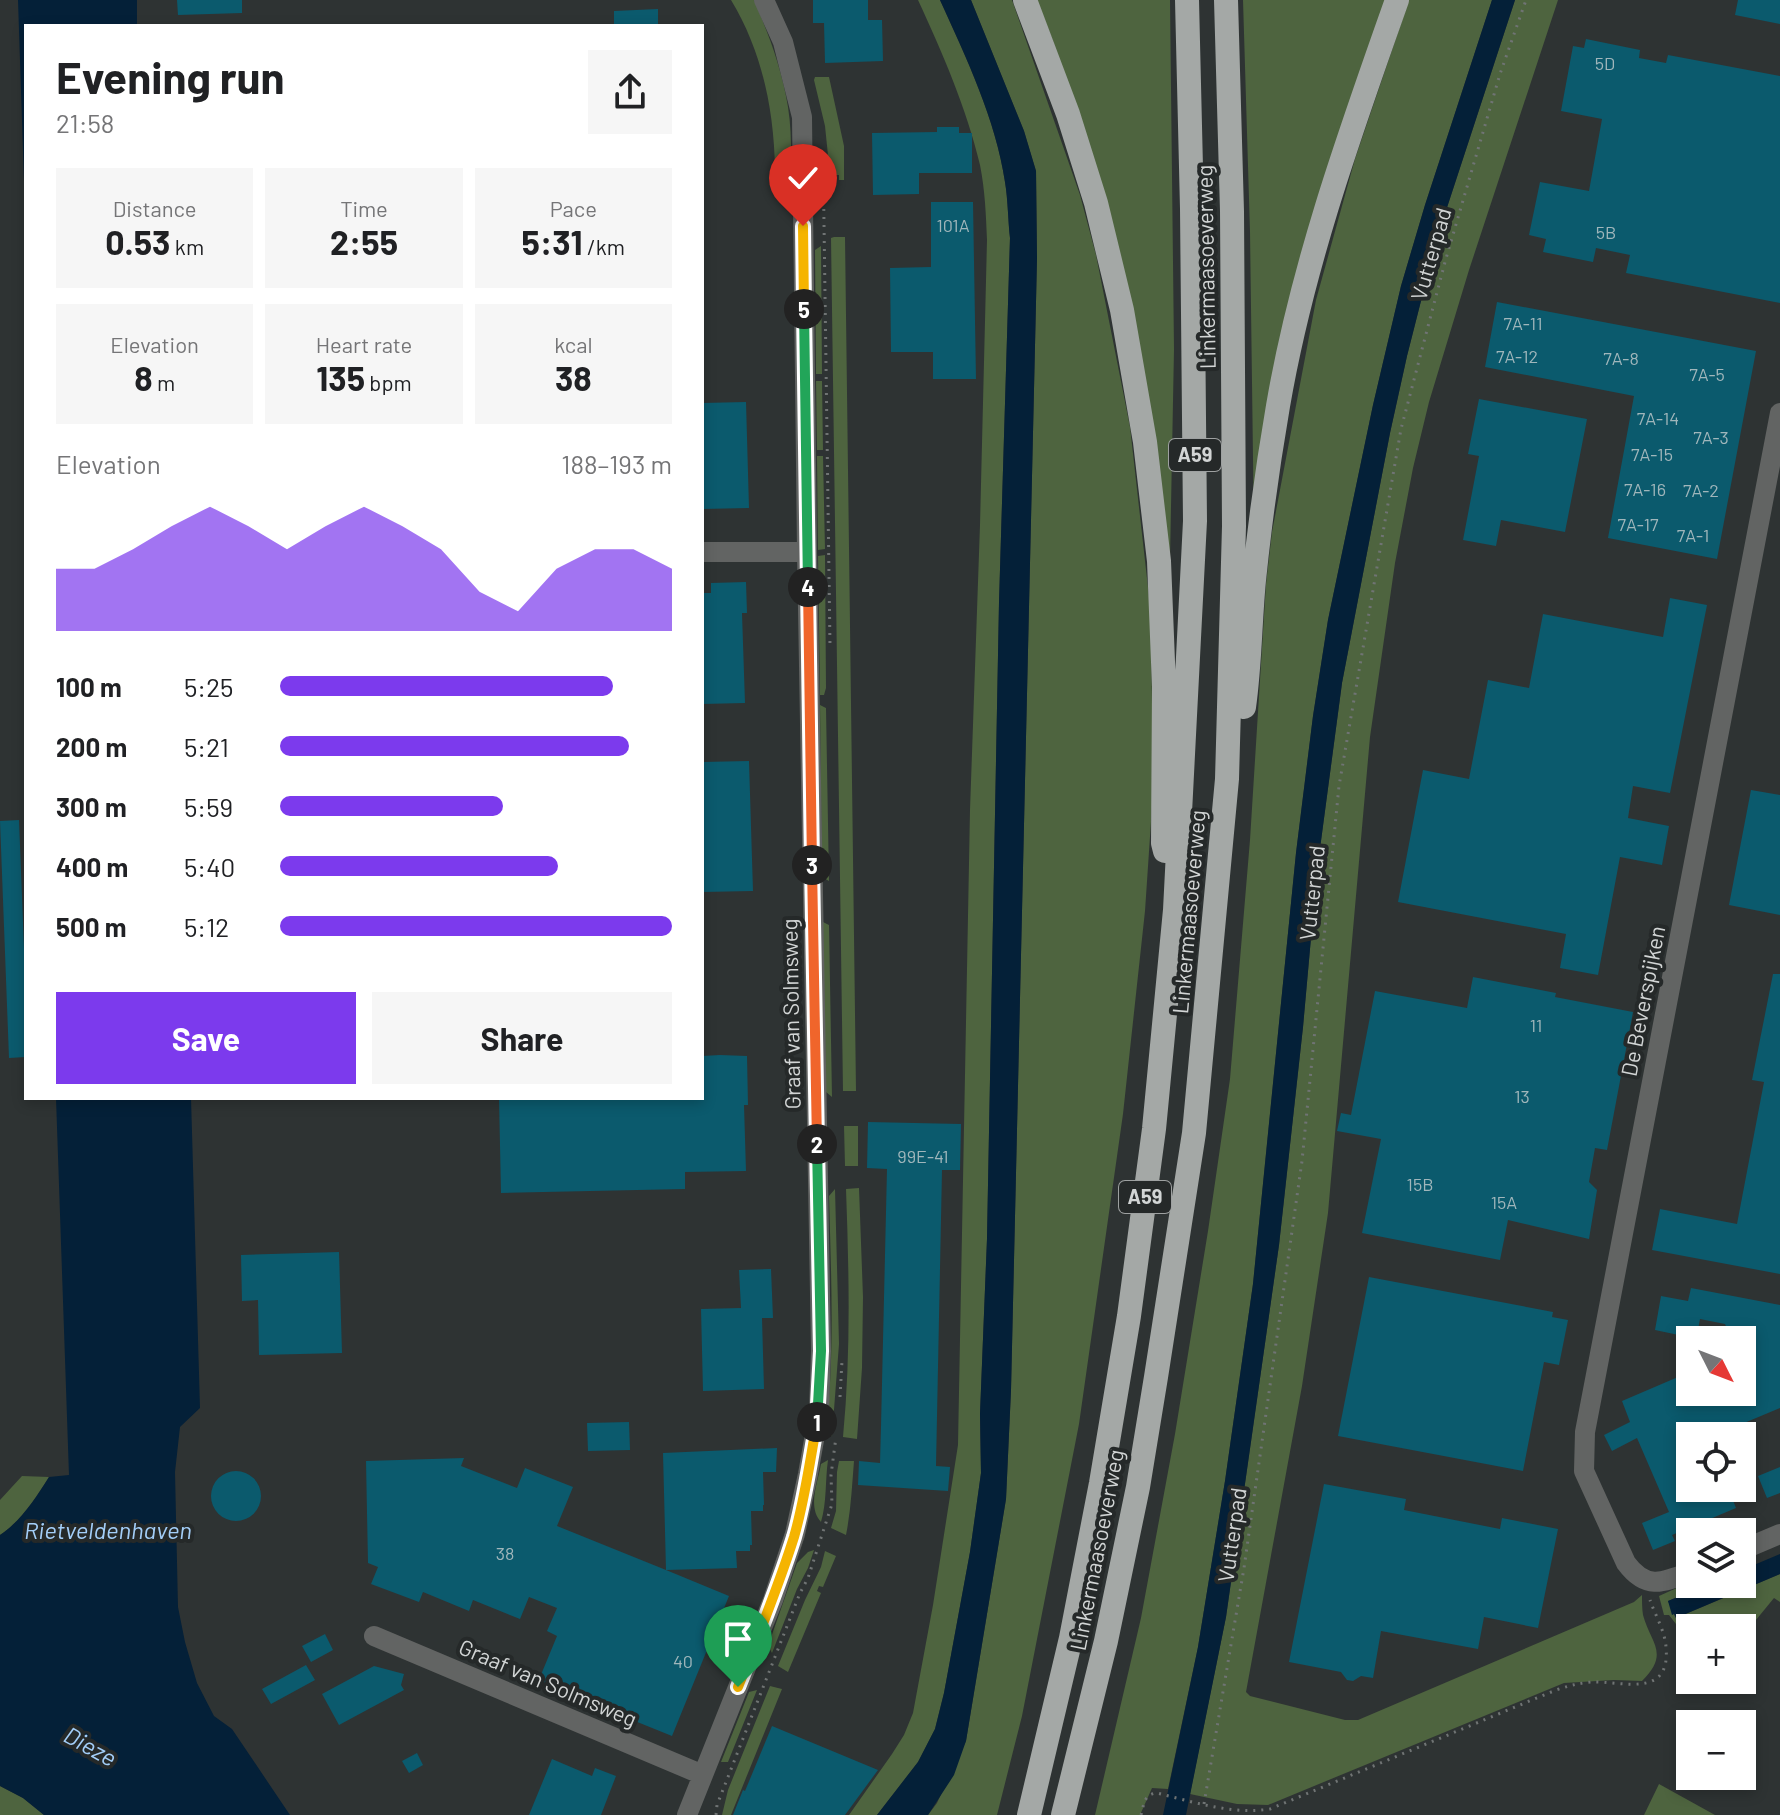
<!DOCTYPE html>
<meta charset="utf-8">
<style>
body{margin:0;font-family:Barlow,sans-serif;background:#f6f6f6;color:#202124;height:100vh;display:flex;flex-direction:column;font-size:30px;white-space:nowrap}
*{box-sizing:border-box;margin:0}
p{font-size:26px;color:#757577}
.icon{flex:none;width:44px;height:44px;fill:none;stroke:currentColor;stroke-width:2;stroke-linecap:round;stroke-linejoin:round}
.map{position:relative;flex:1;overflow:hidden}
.sheet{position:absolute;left:24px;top:24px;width:680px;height:1076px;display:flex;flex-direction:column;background:#fff;border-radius:0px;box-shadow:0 4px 12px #0003}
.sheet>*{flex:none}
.needle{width:52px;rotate:132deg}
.fabs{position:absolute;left:1676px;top:1326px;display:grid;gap:16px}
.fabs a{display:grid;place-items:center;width:80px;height:80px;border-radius:0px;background:#fff;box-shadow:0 4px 12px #0003;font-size:40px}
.pin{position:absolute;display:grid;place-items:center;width:68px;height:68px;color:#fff;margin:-82px -34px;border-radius:50% 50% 50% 0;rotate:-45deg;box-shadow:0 0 8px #0007}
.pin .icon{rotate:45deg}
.km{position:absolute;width:40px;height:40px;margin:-20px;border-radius:50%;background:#222;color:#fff;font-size:22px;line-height:40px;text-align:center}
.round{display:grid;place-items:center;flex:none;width:84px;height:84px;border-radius:0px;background:#f6f6f6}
.headline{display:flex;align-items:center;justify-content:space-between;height:136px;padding:0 32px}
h1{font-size:44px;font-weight:700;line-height:60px}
.metrics{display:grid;grid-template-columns:repeat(3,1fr);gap:12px;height:136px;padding:8px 32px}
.metrics div{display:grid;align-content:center;border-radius:0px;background:#f6f6f6;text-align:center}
.metrics b{font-size:34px;font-weight:700}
.metrics small{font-size:22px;font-weight:400}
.metrics p{font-size:22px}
.chart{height:224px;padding:16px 32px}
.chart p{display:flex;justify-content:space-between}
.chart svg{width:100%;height:144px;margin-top:8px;fill:#7c3aed;opacity:.7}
.primary-button{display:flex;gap:16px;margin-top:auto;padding:16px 32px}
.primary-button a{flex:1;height:92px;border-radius:0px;background:#7c3aed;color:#fff;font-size:32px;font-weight:700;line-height:92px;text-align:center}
.primary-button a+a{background:#f6f6f6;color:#202124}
ul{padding:0 32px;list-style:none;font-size:26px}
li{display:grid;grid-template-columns:128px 96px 1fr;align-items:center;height:60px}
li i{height:20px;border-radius:10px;background:#7c3aed}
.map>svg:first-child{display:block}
.green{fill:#4e643f}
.water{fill:#042038}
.building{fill:#0b5a6d}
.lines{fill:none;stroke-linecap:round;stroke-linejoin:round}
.path{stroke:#707474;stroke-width:3;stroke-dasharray:2 6;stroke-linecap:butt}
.street{stroke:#626463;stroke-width:20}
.highway{stroke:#a4a8a6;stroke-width:24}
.split-1-casing{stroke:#fff;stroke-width:16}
.split-2-casing{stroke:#fff;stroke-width:16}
.split-3-casing{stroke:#fff;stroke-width:16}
.split-4-casing{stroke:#fff;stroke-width:16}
.split-5-casing{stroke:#fff;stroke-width:16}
.split-6-casing{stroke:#fff;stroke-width:16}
.split-1{stroke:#f5b400;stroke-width:10}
.split-2{stroke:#22a559;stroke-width:10}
.split-3{stroke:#f0652b;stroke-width:10}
.split-4{stroke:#f0652b;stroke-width:10}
.split-5{stroke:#22a559;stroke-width:10}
.split-6{stroke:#f5b400;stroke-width:10}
.labels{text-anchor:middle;stroke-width:8;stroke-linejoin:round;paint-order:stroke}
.number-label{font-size:18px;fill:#a0b6bb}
.shield{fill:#252929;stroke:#9ea1a1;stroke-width:2}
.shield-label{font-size:20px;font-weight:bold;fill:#d2d5d5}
.street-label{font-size:22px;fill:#d2d5d5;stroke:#252929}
.water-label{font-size:24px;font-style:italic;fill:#a3cef8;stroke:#252929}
</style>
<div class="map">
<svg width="1780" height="1815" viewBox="0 0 1780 1815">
<rect width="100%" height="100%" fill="#2e3333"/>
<path class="green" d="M731,0H754C769,35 782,69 788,107C792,132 791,157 791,182H788L787,169H775C774,110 762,51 731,0Z
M918,0H940C966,57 996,120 1005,182C1008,200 1008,220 1010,238L999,603L987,1239L980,1414L981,1473L970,1552L944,1693L935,1729L918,1762L877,1815H849L892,1754L904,1735L913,1713L933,1605L958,1445L970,810L980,525L987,240C986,215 985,190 980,165C967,109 942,52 918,0Z
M971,0H1012L1080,195L1096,255L1130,427L1151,614L1153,792L1145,911L1123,1114L1079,1424L1022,1716L997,1815H928L937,1803L966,1741L1006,1499L1011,1390L1037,258L1036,171L1024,131Z
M1037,0H1170L1174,349L1169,612L1092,167L1053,41Z
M1243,0H1390L1347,117L1254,534L1250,232Z
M1409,0H1492L1425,205L1401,286L1373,405L1328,620L1313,716L1296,853L1253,1284L1225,1481L1198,1647L1168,1789L1152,1788L1140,1815H1095L1141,1618L1175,1434L1208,1231L1230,1079L1250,840L1266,584L1272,532L1316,300L1355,159Z
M1515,0H1558L1469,270L1429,402L1413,468L1395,563L1370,737L1328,1213L1302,1386L1246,1692L1250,1696L1345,1720H1358L1634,1602L1642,1595C1642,1601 1642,1609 1643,1615C1651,1644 1670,1653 1642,1681L1614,1680L1564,1683L1268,1805L1237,1804L1190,1794L1226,1617L1279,1245L1303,1027L1317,871L1342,683L1390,433L1407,356L1437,238Z
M815,77H829L844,146V180H839V175H830L825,126L814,80Z
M834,237H845L856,1091H843L831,238Z
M821,246L822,374H816L815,250Z
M816,381H822L823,450H817Z
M817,456H823L825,549L818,550Z
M825,555L826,688L824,695H820L818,556Z
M820,705L826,708L829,881L822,877Z
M823,922L829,925L832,1097L826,1092Z
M844,1126H858V1166H845Z
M859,1188L863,1297L862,1368L857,1439L843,1437C851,1354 849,1272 846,1189Z
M835,1189L839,1344L832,1436L826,1431C835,1353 831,1274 829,1196Z
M828,1460C825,1481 827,1502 821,1522C807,1507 818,1482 821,1464Z
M839,1461H854C852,1486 851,1510 846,1535L831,1528L836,1511L837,1472Z
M22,1476L49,1477C35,1499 22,1520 0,1535V1500Z
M814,1550L808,1568L797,1589L772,1653L768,1646L797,1563L808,1552Z
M825,1551L836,1556L823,1587L819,1586L817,1591L821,1593L788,1672L778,1666L805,1600L821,1567Z
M1780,1574V1602L1774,1598L1742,1637V1628H1690V1680H1710L1706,1687L1682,1679L1688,1656L1686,1637L1669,1615H1664L1659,1596L1690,1582V1584H1709L1668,1601L1676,1618Z
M770,1686L782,1689L731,1815H722L728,1790Z
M757,1690L728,1762H721L749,1692Z
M1659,1784L1715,1815H1644Z
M0,1786L23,1798L44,1815H0Z"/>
<path class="water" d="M18,0H137V26H26V242Z
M940,0H971L1024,131L1036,171L1037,258L1011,1390L1006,1499L966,1741L954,1775L928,1815H877L918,1762L935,1729L944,1693L970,1552L981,1473L980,1414L987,1239L999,603L1010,238C1008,220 1008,200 1005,182C996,120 966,57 940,0Z
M1492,0H1515L1437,238L1407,356L1390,433L1342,683L1317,871L1303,1027L1279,1245L1226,1617L1186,1815H1163L1198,1647L1225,1481L1253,1284L1296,853L1313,716L1328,620L1373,405L1401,286L1425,205Z
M56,1098H191L200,1408L180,1427L175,1472L178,1607L185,1642L197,1683L214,1716L232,1729L290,1815H44L23,1798L0,1786V1535C22,1520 35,1499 49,1477L69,1475Z
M1780,1554V1574L1676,1618L1674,1614L1672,1615L1668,1601L1709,1584H1742V1570Z"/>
<path class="building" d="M177,0H242V13L178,15Z
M813,0H868V20H882L883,61L825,63L824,23H813Z
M1738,0H1780V24L1735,15Z
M658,9V26H614V11Z
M1586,39L1640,50L1639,58L1666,63L1668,55L1780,76V303L1626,273L1630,255L1596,248L1593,262L1543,252L1546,239L1529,235L1540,182L1589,191L1602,119L1561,111L1573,46L1584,48Z
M937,127H959V133H972V173H919V194L873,195L872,133L937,132Z
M931,202H973L976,379H933V352H891L890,268L931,267Z
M1497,302L1756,351L1717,559L1608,538L1634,396L1485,367Z
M1479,399L1587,419L1565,532L1501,520L1496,546L1463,540L1479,456L1468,454Z
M746,402L749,508L702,509V403Z
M746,582L747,613H742L745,703L702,704V593H711V583Z
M1670,598L1707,605L1670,793L1633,786L1628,818L1669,826L1662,865L1620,857L1598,975L1560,968L1566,934L1398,902L1423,770L1469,779L1488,680L1529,688L1543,614L1663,637Z
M749,761L753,891L702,892V762Z
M1751,790L1780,795V915L1729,905Z
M19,820L26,999V1057L9,1058L0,821Z
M1773,974H1780V1274L1652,1250L1660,1209L1737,1224L1764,1082L1752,1080Z
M1473,977L1556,993L1555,997L1633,1012L1607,1150L1595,1148L1589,1182L1597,1190L1589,1239L1508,1220L1500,1260L1362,1233L1381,1139L1337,1131L1341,1113L1351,1115L1375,991L1467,1008Z
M720,1055L747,1056L748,1105H744L746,1171L685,1172V1189L501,1193L499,1098H702V1056Z
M868,1122L961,1124L960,1170H942L936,1466L950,1467L948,1491L858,1485L859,1461L880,1463L881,1426L887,1169L867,1168Z
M339,1252L342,1353L259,1355L258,1300L242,1301L241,1255Z
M771,1269L773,1318H762L764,1389L703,1391L701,1309L741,1308L739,1270Z
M1369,1277L1553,1312L1552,1317L1568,1320L1559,1365L1544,1362L1523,1471L1338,1436Z
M1691,1288L1780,1305V1408L1713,1436H1690V1488H1728L1736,1508L1672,1535L1675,1541L1653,1550L1642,1523L1669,1512L1637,1438L1612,1451L1604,1435L1630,1422L1622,1401L1685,1374L1690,1387V1392H1742V1340H1732L1725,1324L1700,1319L1697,1335L1689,1334L1688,1337L1655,1330L1661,1296L1688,1301Z
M629,1422L630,1450L588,1451L587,1423Z
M777,1448L776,1472H763L764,1505H763V1511H751L752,1545H750V1551H736L737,1568L666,1570L729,1596L672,1736L538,1682L557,1636L547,1631L557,1608L529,1597L520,1619L473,1600L469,1611L423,1592L419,1602L371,1584L378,1567L368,1563L366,1461L464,1458L461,1466L517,1488L525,1468L573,1487L557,1526L666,1570L663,1453Z
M1780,1467V1493L1767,1498L1758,1476Z
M211 1496a25 25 0 1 1 50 0a25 25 0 1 1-50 0Z
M1324,1484L1406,1499L1404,1510L1500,1529L1502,1518L1558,1529L1538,1628L1484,1617L1478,1649L1381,1631L1373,1678L1361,1676L1353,1681L1347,1680L1341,1672L1289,1662Z
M325,1634L333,1650L311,1662L302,1646Z
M306,1665L315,1680L271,1704L262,1689Z
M374,1666L404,1674L401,1685L404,1690L339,1725L322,1694Z
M772,1726L878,1770L845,1815H733L743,1790L745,1791Z
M417,1753L423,1765L409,1773L402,1761Z
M552,1759L592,1776L595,1768L616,1776L601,1815H529Z"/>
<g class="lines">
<path class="path" d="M823,153L830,646
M840,1397L842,1361
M1204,1804L1244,1568L1302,1161L1339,786L1401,429L1445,262L1500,74L1526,0
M716,1815L717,1805L800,1593L808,1578L832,1504L831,1475L836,1437
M1141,1815C1144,1804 1144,1794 1157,1793C1193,1802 1233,1815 1270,1809L1556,1690C1568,1686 1579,1683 1592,1682C1622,1681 1671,1699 1666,1647C1665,1631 1655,1615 1650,1600"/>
<path class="street" d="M702,552H807
M1742,1550L1780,1534
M1690,1572C1662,1583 1646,1590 1626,1563L1584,1471L1585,1432L1780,413
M374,1636L703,1775
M687,1815L773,1600L795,1534L808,1474L819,1412L821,1351L807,552L802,117L783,42L764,0"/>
<path class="highway" d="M1025,0L1068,114L1096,203L1122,310L1145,442L1159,561L1164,687L1163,843L1165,851
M1244,707C1250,665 1250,622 1254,580C1260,522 1268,464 1278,406C1302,266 1350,133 1397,0
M1029,1815L1071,1638L1101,1483L1129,1316L1154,1129L1175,910L1195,521L1192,209L1187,0
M1063,1815L1106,1641L1138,1487L1156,1377L1194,1133L1227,779L1234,526L1232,211L1226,0"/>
</g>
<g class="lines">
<defs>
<path id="split-1" d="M738,1687C758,1637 778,1588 794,1537C805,1499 810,1460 817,1422"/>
<path id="split-2" d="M817,1422L821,1351L817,1144"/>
<path id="split-3" d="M812,865L817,1144"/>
<path id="split-4" d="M808,587L812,865"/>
<path id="split-5" d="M804,309L808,587"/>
<path id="split-6" d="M803,226L804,309"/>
</defs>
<use href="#split-1" class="split-1-casing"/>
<use href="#split-2" class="split-2-casing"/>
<use href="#split-3" class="split-3-casing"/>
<use href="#split-4" class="split-4-casing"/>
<use href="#split-5" class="split-5-casing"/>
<use href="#split-6" class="split-6-casing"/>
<use href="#split-1" class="split-1"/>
<use href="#split-2" class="split-2"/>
<use href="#split-3" class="split-3"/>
<use href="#split-4" class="split-4"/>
<use href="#split-5" class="split-5"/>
<use href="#split-6" class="split-6"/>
</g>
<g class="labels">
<g class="number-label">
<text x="1605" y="70">5D</text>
<text x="953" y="232">101A</text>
<text x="1606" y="239">5B</text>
<text x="1523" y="330">7A-11</text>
<text x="1517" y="363">7A-12</text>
<text x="1621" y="365">7A-8</text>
<text x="1707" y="381">7A-5</text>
<text x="1658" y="425">7A-14</text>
<text x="1711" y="444">7A-3</text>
<text x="1652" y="461">7A-15</text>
<text x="1645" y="496">7A-16</text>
<text x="1701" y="497">7A-2</text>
<text x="1638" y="531">7A-17</text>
<text x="1693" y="542">7A-1</text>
<text x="1536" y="1032">11</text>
<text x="1522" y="1103">13</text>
<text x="923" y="1163">99E-41</text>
<text x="1420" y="1191">15B</text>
<text x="1504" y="1209">15A</text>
<text x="505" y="1560">38</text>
<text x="683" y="1668">40</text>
</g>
<g class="shield">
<rect x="1169" y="439" width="52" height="32" rx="6"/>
<rect x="1119" y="1181" width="52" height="32" rx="6"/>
</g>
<g class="shield-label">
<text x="1195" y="462">A59</text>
<text x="1145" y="1204">A59</text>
</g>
<g class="street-label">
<text transform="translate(1431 254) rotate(-74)" y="8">Vutterpad</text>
<text transform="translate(1206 267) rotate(-91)" y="8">Linkermaasoeverweg</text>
<text transform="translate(1312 893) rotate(-84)" y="8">Vutterpad</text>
<text transform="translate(1189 912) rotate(-85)" y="8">Linkermaasoeverweg</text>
<text transform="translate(1643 1001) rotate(-79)" y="8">De Beverspijken</text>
<text transform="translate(791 1014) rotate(-91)" y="8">Graaf van Solmsweg</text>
<text transform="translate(1232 1535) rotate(-82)" y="8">Vutterpad</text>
<text transform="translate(1097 1550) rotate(-79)" y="8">Linkermaasoeverweg</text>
<text transform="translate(548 1683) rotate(23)" y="8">Graaf van Solmsweg</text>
</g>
<g class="water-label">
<text x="108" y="1539">Rietveldenhaven</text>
<text transform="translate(90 1747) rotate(29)" y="8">Dieze</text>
</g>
</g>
</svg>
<div class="fabs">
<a><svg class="needle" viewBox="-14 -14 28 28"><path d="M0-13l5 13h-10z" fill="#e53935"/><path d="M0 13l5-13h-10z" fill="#757577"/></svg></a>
<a><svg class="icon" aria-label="locate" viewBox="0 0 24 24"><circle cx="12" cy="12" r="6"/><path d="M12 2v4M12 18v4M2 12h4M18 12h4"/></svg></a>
<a><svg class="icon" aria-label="layers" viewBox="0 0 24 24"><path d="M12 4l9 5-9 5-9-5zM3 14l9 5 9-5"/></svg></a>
<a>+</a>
<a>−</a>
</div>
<div class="pin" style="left:738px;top:1687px;background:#1e9e55"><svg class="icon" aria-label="arrive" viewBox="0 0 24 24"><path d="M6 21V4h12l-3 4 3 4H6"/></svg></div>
<div class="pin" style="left:803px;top:226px;background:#d93025"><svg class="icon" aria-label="check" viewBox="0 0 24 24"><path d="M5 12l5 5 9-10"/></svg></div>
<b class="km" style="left:817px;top:1422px">1</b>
<b class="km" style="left:817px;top:1144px">2</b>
<b class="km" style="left:812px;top:865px">3</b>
<b class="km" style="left:808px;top:587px">4</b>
<b class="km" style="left:804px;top:309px">5</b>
<section class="sheet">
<div class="headline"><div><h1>Evening run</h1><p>21:58</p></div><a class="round"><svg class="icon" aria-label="share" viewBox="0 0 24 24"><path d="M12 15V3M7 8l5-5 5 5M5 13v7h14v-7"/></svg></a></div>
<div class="metrics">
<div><p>Distance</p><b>0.53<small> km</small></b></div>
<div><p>Time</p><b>2:55</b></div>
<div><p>Pace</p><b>5:31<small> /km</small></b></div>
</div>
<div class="metrics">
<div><p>Elevation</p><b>8<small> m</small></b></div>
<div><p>Heart rate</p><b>135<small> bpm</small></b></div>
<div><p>kcal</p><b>38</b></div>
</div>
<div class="chart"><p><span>Elevation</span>188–193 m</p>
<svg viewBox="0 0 160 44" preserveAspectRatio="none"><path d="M0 44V25L10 25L20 19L30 12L40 6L50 12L60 19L70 12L80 6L90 12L100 19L110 32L120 38L130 25L140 19L150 19L160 25V44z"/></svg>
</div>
<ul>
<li><b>100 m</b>5:25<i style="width:85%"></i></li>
<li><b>200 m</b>5:21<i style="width:89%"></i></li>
<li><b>300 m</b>5:59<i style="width:57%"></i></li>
<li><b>400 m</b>5:40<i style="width:71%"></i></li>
<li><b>500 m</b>5:12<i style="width:100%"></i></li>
</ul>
<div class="primary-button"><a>Save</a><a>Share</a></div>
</section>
</div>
